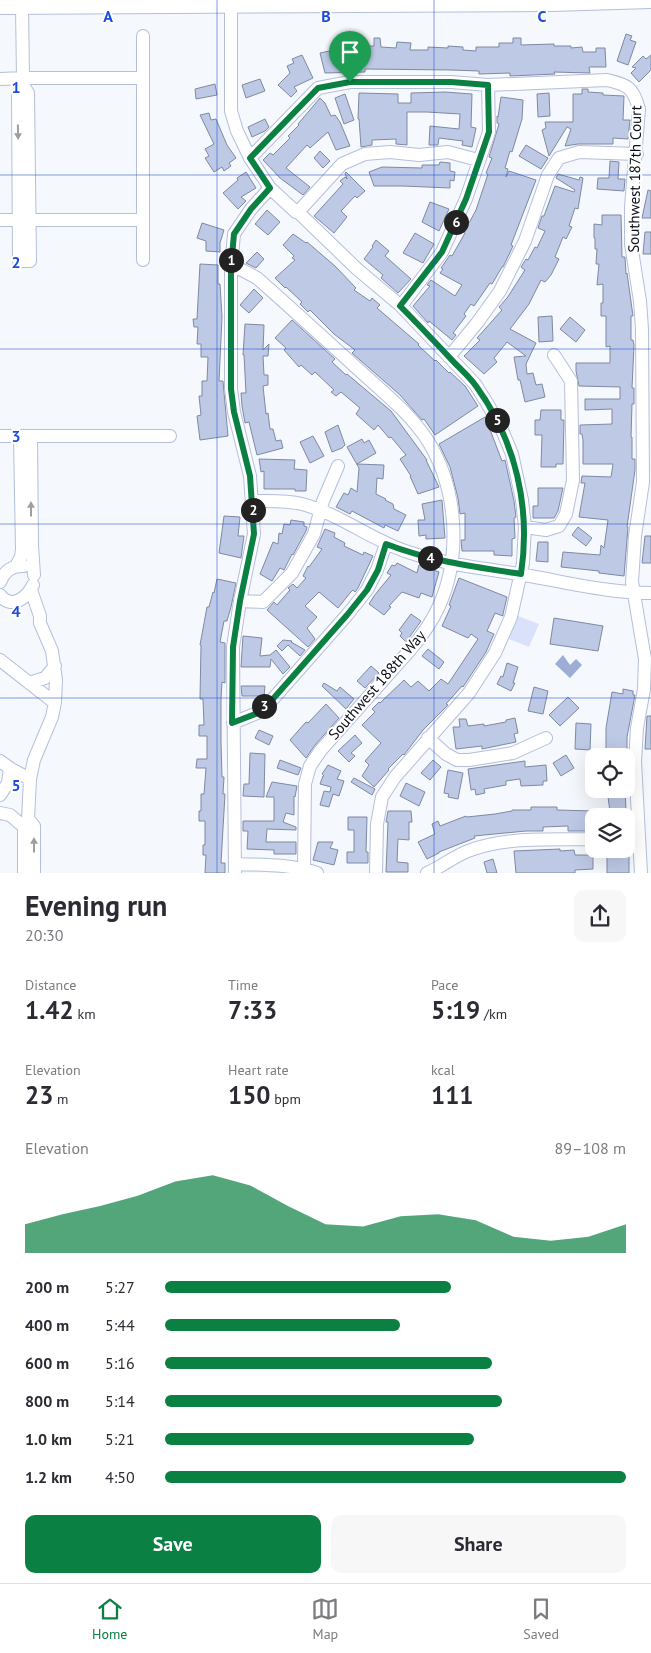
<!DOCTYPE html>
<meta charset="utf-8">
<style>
body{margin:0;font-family:"PT Sans",sans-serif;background:#f7f7f7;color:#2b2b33;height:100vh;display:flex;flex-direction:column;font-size:19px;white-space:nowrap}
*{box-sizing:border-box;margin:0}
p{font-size:16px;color:#7c7c81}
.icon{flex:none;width:28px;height:28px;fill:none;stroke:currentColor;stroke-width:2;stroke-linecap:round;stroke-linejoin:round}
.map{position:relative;height:873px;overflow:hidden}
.panel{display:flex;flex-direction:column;background:#fff;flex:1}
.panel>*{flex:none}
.controls{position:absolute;left:585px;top:748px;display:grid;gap:10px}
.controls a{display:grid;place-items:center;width:50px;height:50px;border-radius:10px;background:#fff;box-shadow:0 5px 20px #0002;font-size:25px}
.pin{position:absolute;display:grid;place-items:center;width:42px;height:42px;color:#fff;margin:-51px -21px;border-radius:50% 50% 50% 0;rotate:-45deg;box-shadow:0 0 5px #0007}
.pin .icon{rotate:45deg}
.km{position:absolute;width:25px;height:25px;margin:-12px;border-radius:50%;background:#222;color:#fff;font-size:14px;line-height:25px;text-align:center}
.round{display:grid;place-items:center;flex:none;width:52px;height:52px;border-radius:10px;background:#f7f7f7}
.headline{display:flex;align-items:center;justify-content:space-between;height:85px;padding:0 25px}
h1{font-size:28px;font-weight:600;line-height:38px}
.stats{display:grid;grid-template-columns:repeat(3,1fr);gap:8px;height:85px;padding:5px 25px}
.stats div{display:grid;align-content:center}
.stats b{font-size:25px;font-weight:600}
.stats small{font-size:14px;font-weight:400}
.stats p{font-size:14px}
.chart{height:140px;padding:10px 25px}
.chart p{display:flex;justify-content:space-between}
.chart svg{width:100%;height:90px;margin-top:5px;fill:#0b8043;opacity:.7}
.button{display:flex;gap:10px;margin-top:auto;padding:10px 25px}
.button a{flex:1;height:58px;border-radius:10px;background:#0b8043;color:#fff;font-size:20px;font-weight:600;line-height:58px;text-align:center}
.button a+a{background:#f7f7f7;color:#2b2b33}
ul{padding:0 25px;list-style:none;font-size:16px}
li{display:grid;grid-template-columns:80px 60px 1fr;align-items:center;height:38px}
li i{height:12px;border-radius:6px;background:#0b8043}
.tabs{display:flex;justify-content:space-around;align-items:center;height:70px;border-top:1px solid #e1e1e2;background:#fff;font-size:14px;color:#7c7c81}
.tabs a{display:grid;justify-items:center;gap:2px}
.tabs .on{color:#0b8043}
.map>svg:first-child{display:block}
.green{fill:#d9e2fa}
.water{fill:#9dadd5}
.building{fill:#bdc9e5;stroke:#7f89a3}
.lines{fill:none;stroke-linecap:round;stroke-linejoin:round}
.minor-casing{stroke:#b4bfdb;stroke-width:14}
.major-casing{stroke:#b4bfdb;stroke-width:18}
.minor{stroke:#fff;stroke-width:12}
.major{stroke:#fff;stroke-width:16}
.oneway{fill:#9d9fa3}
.route-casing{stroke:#fff;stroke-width:10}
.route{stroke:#0b8043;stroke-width:6}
.grid{fill:none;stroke:#1d4ed8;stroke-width:1;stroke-opacity:0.55}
.labels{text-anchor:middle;stroke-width:4;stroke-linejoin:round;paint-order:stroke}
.street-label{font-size:15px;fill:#0b0f18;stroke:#fff}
.grid-label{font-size:16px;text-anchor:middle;font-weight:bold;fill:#1d4ed8;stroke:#fff;stroke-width:4;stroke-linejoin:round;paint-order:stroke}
</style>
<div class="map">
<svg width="651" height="873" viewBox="0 0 651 873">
<rect width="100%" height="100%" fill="#f5f8fd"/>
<path class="green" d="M518,616L539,624L529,647L509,639Z"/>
<path class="water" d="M563,655L570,665L576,659L582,665L570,678L555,664Z"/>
<path class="building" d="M626,34L632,36L630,40L636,42L628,65L617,61Z
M374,38H380L381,47L396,48L397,42L411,43L410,50H428V47L448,48V46L463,47V50L476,51V47H499V43H513V38H521V45L554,44V46H571V48L582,47L583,52H596V48H605L606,67H589L590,73L554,72L555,74L510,76V73L479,74V71L451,70L365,69V72L325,73L320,53L334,50V48L374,46Z
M302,55L313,78L294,87L297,91L291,97L278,85L290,73L287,66L294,63L292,59Z
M651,55V70L639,82L631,73L636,68L632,67L643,56L646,59Z
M260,79L265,91L246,98L242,85Z
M215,84L217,95L196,99L195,89Z
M582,89H588V92L603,93V95L624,96L623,120H630L628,139L613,138V144H578L565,146L571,129L567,127L549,156L542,130L546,128L545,122H573V94H582Z
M445,92L472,94L471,127L476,128L472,147L462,145L463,141L439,138L438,145H429L430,126L459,129L460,114L427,112H407V145L396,144V139L372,140V145L361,147L359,119H358L359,93L398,94V103H411V93Z
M549,93L550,116L538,117L537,94Z
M345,94L354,120L344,124L335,98Z
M501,97L523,100L522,119L512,152L510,151L505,168L508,169L506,177L509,171L536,180L511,245L513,246L503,267H502L492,284L490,283L474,306L471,304L464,314L466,316L453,333L456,335L452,340L429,321L428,323L413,306L430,286L427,285L431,280L455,296L462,285L440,273L443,269L441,268L450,255L452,256L465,233L462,232L467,222L469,223L476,210L488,174L486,173L492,158L489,157L499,124L497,123V116L498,117Z
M320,98L325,103L331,116L335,115L340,122L350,146L336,150L328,132L310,148L307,145L286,168L310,187L303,195L280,178L263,160L270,153L273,155L290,138L288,136L299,125L298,124Z
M209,113L211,120L216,119L227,145L236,158L229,163L231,166L224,171L222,167L214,172L205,158L209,156L205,149L214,144L200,115Z
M265,119L269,127L265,131L252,137L248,127Z
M526,145L548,158L541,169L519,156Z
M320,151L330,161L323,168L314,158Z
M610,161L619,162L618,179H625L624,191L597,189L598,178H609Z
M440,162L450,163V171L455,172L454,181L450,180V188L403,186H374L369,172L382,167L422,168V165H439Z
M246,172L256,188L241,197L246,201L238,209L223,193L238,180L237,178Z
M346,172L365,191L357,198L355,196L341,211L347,217L334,233L314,216L343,184L340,181L345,177L347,179L345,173Z
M558,174L579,180L580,177L583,178L578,209L575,208L569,226L572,227L566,239L563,237L555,257L559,259L551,275L545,282L541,280L529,304L510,329L536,343L526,364L527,374L533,373L536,385L542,384L545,397L525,402L520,380H518L514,357L526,356L507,342L494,358L497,362L484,374L464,356L480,340L477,338L502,310L499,307L507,298L525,270L521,267L526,259L528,260L535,247L537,248L545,231L538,228L542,216H544L555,186L574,192L575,190L556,178Z
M648,190L651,191V218H642Z
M430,202L449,209L439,231L422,222Z
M267,210L280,222L268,235L255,224Z
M602,215H621L622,257H625L626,274L627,273L633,316H631V340H633L634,345L632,388H634V404H632L631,437H632V459H635V470L627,527H628L624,576L599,573V571L561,567L563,552L600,555L601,545L604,548L608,520L579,517L585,483H581L582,476L611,477L613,464H583V440L582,434H580V425L612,424V409L585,410V399H620V387L579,386L576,371V363H610V346L606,347V316H601V303H603V284L597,285L599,264H596L597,249H595V238H594V224L602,225Z
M202,223L224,230L220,243V252L206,251V241L197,238Z
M645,232H651V254H643Z
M415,233L434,244L423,263L403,253Z
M293,234L306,243L307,242L335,266L356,288L354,290L370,301L372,298L380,305L377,308L419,344L418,345L435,361L436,360L449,373L450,372L465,386L478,406L435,435L424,419L422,420L400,395L352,353L355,350L334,334L310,310L308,312L300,304L302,302L286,287L285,288L275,278L295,260L292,258L294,256L283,245Z
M376,240L389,251L385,256L411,279L398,293L381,278L383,275L364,259L373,247L372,246Z
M257,252L264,259L256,268L246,263Z
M200,264L218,265V284H220L222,317L219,381H223L228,436L200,440L197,416L201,415L199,396H202V381H207L208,357H201V344H197L198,327H194L193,319H197Z
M254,289L263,298L249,313L240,305Z
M552,316L553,341L539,342L538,317Z
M570,317L585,330L576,342L560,329Z
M292,320L335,359L332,362L346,375L347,374L391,411L427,460H426L439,487L418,494L410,476H411L400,459L406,455L391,437L389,438L378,425L374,430L356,414L360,408L341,392L336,396L331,392L334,390L315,372L312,375L301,365L299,367L284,350L286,348L275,338Z
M245,324L264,325L263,350L269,344L268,356H263L264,375H268V385L263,386L266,414L268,413L270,429H273L276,441L281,440L283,448L257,455L249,422L245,423L242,406L241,393H246L244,355H243Z
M541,410H561V420H564L563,464H556V467H541L542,435H535V420H540Z
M485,417L490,426L489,427L502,461L505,460L514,501L516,517L514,518L515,538L512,539V556L494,555V551H462L461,540H465V513L460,514L458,498L450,467L439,444Z
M338,425L345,445L342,448L332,452L325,432Z
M313,436L324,456L310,463L300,442Z
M362,439L364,443L369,440L376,453L357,464L384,465L383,479L377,478L376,494L386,499L385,500L393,504L394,509L406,515L398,531L385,525L384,528L352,511L350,514L336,507L344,493L348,495L351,488L357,492L359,468L347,447Z
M259,459L295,460L294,469L307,470L306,491H295V489H264V471L261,472Z
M538,488H563L558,511L554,518H533V506H538Z
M442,500L445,538L426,539V535L419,536L418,520H425L422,504Z
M224,516L240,517L238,536H244L241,558L219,553Z
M291,520L304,522V526L307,527L306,531L293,555L292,554L284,570L280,568L272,581L260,574L273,542L278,544L279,533L282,534L284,524L290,525Z
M578,527L592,538L586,546L572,535Z
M325,529L335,533L334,537L345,543L344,546L363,555L364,552L373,556L358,588L355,592L353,590L350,593L338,608L319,592L305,606L317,617L307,628L315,639L308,647L267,610L274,602L277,605L290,590L288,588L293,584L297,588L306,578L303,576L308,566L309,567L322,549L317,547Z
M645,536H651V563H642Z
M538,542H548V562L536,561Z
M397,563L417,573L419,565L439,572L432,597L421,593L419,598L402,592L389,606L391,607L384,615L369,604L374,596L391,575L387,573L392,565L395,566Z
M459,578L507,597L503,614V616L495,613L487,631L494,634L486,652L463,687L462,686L446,704L448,705L423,730L404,755L403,754L388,769L389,770L374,787L362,776L369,765L365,761L381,743L362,725L375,712L372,709L379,702L380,703L404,680L411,687L418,681L429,691L441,679L448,684L478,639L471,634L468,638L442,626L451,606L449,605Z
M217,579L236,583L231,607L227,621H224L220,642L225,643V683L222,682L221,699V742L222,777H224L223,794H225L221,863H225V873H205L206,855H203V845H205V821H199V811H201V794H204L206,768H196L197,759H207V736H199V725H204L203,699H200L201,645H200L207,607H209L213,592L214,593Z
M411,614L421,621L406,642L400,636L402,633L399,630Z
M554,618L603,626L598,651L550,644Z
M243,636L262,638L260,656L270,655L276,650L290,667L283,674L271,659L270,667H241Z
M283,640L292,641L291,642L305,650L300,656L288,645L282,651L277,646Z
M428,649L444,662L439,669L422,656Z
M507,663L518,667L513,683H515L511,691L497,684L501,676L503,677Z
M371,666L379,673L365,688L357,681Z
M324,683L337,691L340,687L354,699L346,709L322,686Z
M241,686H265L264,696H242Z
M534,687L548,691L543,714L528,711Z
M623,689L633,691V695H635L627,737V756H606V728L612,692L623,694Z
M568,697L579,708L560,726L549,715Z
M326,704L339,718L315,745L306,758L290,740L306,722L308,723Z
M647,716H651V749H645Z
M515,718L518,733L514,734L516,742L482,749V746L456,749L453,727H460L459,719H466L468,726L484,724V726L506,722V720Z
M576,723L591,724L590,750L575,749Z
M259,730L273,736L269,745L255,738Z
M355,735L362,743L351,753L355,756L349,762L338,751Z
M250,753L265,754L264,797L243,796L244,784H249Z
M566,755L574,768L561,776L553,763Z
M280,760L301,768L298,775L277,768Z
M433,760L441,767L430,780L421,773Z
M525,761V767L546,765L547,781H543V785L521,786L520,779L506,781V785L484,789L485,793L476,795L475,789L471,790L468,769Z
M328,765L341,771L337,779L344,781L339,796L333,794L329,807L320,805L324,791L330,792L331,787L320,784L323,776H324L322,774Z
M448,770L463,773L458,799L448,797L449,794L444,793Z
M354,778L375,789L372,795L351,782Z
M272,782L297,786L295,797L294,796V815L286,813L283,822L296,827V830L267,829L266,842H296V854H274V850L247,849L248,831H243V821H274V797H266Z
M406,783L425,792L419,806L400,796Z
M607,789H625L626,810L610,812Z
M531,807H557V810L594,811V831H568V826L543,827V831H526L474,836L475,838L439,852V853L427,859L418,842L435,834L432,824L438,821L440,826L466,816L467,817L495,814L512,811V810H531Z
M388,811H411L412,822H409V840L398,839L397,862L408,863V872H386L388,822H386Z
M348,817H367L366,852H368V863H347V852H354V830H348Z
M318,842H333L330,848L338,850L334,865L313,860Z
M560,849V851L574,850L575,855H593V869L575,870V873H516L514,851Z
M607,849H629V873H607Z
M493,859L497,873H487L484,862Z"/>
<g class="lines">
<defs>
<path id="minor" d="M231,5V111L237,131L250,158L270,188L296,212H298L357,269L401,306L475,384L487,403L502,430L512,454L522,500L525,527L523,563L511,617L495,653L469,693L395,777L382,797L377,824L376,873
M143,36V260
M0,79L23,78L22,6
M23,85L28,93L30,261H19L18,94L23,85V78H143
M250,158L318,88L350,82H451L488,85L607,80C628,85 633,87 639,109L631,207V244L640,301L642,329L643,482L635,536L632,582L645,659L644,689L637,728L635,762L641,873
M298,212L342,164L365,154L390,152L419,155L448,152L478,160
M0,220H143
M231,267L242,270L257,278C291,308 325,339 359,370C383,392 410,413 428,441C457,488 462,555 439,606C432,622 421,637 410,650L321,750L310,766L305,784L304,869
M401,306L442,252L466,199L489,132L488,85
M449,357L477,323L500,291L525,241L548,175L559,158L579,152L637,154
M0,436H170
M31,436L32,546L34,575
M253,501C269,501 286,500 302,504C340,514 371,540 408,552C446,565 485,568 524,575C566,582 608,593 651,593
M525,527L546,530L559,526L566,514L573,480L571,381L554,355
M16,566L21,557L22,549L20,436
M0,582C4,571 13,565 24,566
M31,590L40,616V623L52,651L56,680L55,702L52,717L34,760L30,779L28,819L34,826V873
M0,595C11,610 27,598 33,585
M240,601L263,602L292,573L314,534L323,501L338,466
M0,660L55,703
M29,683L45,678L55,666
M233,723L257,713L272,700L347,615L367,590L377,570L386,544
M428,738L446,754L457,760H469L513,753L546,738
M0,761L11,769L30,779
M0,795L8,783L10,768
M0,813L10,815L24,827
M626,839H639
M235,864C263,865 290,864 317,873
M24,873V824L28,819
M235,873L233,647L240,601L254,534L250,476L234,412L231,389V267L234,234L251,209L270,188
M427,873C441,867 453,857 468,851C507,836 552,840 594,839"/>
<path id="major" d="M0,6L551,3L651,0"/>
</defs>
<use href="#minor" class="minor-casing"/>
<use href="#major" class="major-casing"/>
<use href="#minor" class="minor"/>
<use href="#major" class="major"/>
</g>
<defs><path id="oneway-solid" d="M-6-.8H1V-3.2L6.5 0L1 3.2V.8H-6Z" transform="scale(1.25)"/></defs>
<g class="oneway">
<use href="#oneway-solid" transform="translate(18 132) rotate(89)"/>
<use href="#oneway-solid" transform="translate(31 509) rotate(-90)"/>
<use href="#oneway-solid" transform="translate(34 845) rotate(-90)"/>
</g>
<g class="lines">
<defs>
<path id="route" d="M350,82H451L488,85L489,132L466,199L442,252L400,306C417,323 434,341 450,358C459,368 469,376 476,386C516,441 531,508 521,574C475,567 430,561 386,544L378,570L367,590L347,615L272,700L258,713L232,723L233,647L240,601L254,534L250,476L234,412L231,389V267L234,234L251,209L270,188L250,158L318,88Z"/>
</defs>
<use href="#route" class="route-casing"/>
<use href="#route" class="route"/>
</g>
<path class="grid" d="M217,0V873M434,0V873M0,175H651M0,349H651M0,524H651M0,698H651"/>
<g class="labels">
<g class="street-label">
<text transform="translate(635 179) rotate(-89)" y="5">Southwest 187th Court</text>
<text transform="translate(377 685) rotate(-49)" y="5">Southwest 188th Way</text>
</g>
</g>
<g class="grid-label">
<text x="108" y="22">A</text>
<text x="326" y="22">B</text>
<text x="542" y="22">C</text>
<text x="16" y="93">1</text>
<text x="16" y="268">2</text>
<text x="16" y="442">3</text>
<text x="16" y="617">4</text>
<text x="16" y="791">5</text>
</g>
</svg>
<div class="controls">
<a><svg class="icon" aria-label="locate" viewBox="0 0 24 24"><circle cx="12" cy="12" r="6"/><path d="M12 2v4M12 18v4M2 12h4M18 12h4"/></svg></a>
<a><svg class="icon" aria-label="layers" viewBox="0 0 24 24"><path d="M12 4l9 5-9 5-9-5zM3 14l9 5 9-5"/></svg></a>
</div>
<div class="pin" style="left:350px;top:82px;background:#1e9e55"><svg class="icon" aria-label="arrive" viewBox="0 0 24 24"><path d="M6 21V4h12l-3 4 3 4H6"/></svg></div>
<b class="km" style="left:231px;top:260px">1</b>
<b class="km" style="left:253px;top:510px">2</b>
<b class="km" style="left:264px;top:706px">3</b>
<b class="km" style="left:430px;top:558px">4</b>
<b class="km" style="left:497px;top:420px">5</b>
<b class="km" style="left:456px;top:222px">6</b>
</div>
<section class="panel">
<div class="headline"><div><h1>Evening run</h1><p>20:30</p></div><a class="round"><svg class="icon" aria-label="share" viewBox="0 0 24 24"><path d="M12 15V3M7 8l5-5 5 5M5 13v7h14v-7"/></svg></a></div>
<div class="stats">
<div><p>Distance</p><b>1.42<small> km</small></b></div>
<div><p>Time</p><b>7:33</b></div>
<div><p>Pace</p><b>5:19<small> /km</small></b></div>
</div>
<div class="stats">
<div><p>Elevation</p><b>23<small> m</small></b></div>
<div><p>Heart rate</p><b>150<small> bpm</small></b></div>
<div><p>kcal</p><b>111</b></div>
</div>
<div class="chart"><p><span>Elevation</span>89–108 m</p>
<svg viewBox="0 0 160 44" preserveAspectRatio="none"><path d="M0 44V30L10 25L20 21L30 16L40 9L50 6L60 11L70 21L80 30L90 31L100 26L110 25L120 28L130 36L140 38L150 36L160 30V44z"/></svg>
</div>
<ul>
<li><b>200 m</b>5:27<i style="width:62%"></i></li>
<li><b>400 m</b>5:44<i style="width:51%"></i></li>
<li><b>600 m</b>5:16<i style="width:71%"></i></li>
<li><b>800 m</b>5:14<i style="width:73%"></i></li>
<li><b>1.0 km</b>5:21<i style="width:67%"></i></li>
<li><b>1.2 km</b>4:50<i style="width:100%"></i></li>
</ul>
<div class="button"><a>Save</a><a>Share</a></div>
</section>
<nav class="tabs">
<a class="on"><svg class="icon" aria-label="home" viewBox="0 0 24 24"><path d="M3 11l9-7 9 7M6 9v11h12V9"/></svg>Home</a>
<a><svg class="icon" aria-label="map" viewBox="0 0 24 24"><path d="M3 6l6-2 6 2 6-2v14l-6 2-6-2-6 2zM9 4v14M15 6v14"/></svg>Map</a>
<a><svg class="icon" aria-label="saved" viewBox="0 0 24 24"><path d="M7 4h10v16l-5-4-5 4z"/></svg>Saved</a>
</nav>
